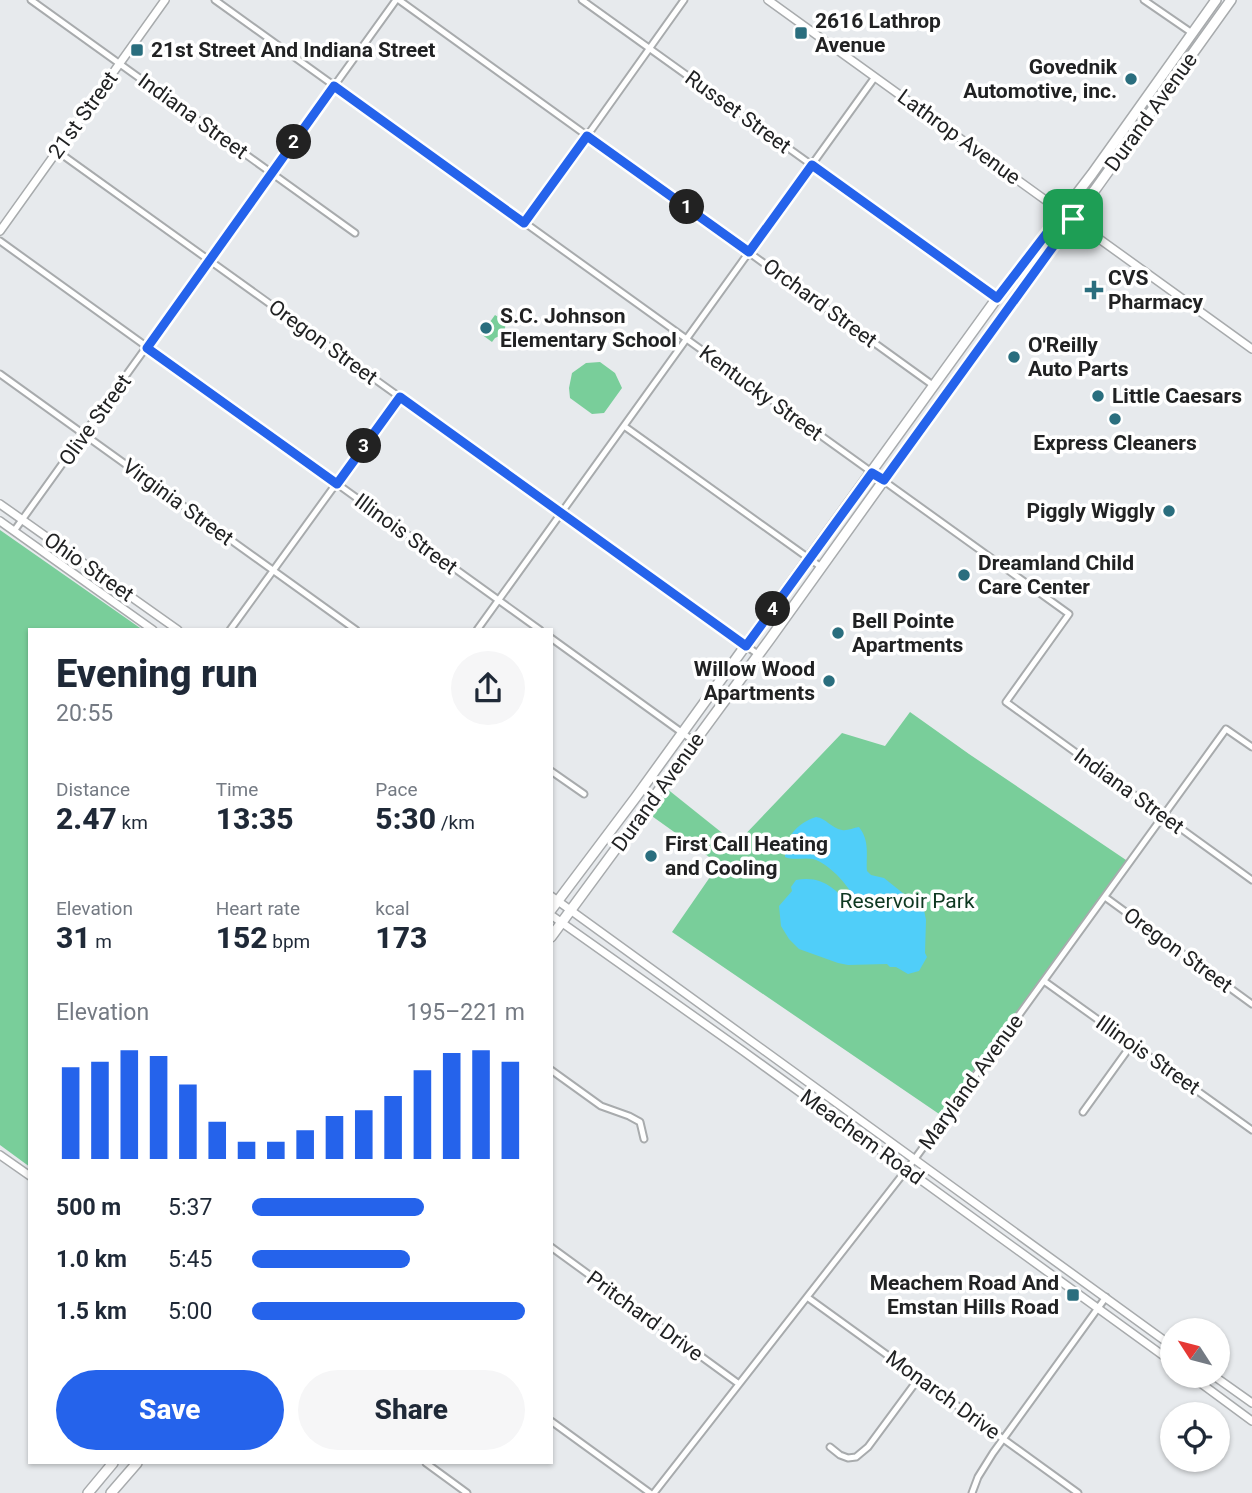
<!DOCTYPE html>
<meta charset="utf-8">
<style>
body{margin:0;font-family:Roboto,sans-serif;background:#f6f6f7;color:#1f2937;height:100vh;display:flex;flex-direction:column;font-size:26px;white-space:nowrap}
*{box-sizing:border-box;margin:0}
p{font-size:23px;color:#747a83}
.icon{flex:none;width:38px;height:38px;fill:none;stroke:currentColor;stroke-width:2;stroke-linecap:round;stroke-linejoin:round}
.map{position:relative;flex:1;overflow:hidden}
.details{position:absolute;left:28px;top:628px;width:525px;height:836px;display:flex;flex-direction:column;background:#fff;border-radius:0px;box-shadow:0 2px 5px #0004}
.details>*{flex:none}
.needle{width:46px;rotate:306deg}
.fabs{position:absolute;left:1160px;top:1318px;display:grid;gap:14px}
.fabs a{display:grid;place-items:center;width:70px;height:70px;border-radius:50%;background:#fff;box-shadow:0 2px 5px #0004;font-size:35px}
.pin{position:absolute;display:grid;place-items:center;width:60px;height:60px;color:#fff;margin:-30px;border-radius:14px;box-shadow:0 4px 10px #0006}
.km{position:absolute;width:35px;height:35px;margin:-18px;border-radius:50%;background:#222;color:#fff;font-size:19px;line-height:35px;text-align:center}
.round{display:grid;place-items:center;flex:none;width:74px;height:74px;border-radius:37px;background:#f6f6f7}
.headline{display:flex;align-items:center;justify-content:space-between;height:119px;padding:0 28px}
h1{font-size:38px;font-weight:800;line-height:52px}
.metrics{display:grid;grid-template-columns:repeat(3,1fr);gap:10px;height:119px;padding:7px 28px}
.metrics div{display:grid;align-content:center}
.metrics b{font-size:30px;font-weight:800}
.metrics small{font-size:19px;font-weight:400}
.metrics p{font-size:19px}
.chart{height:196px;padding:14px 28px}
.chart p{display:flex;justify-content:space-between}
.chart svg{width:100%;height:126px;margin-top:7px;stroke:#2563eb;stroke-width:6}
.cta{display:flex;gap:14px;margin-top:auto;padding:14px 28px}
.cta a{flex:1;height:80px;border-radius:42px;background:#2563eb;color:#fff;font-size:28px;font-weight:800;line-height:80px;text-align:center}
.cta a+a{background:#f6f6f7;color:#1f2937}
ul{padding:0 28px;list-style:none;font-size:23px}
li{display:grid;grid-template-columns:112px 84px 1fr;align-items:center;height:52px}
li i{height:18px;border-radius:9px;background:#2563eb}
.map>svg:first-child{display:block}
.green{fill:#79ce9a}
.water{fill:#50cef9}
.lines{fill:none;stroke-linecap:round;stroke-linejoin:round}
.minor-casing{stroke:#a8abad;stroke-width:9}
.tertiary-casing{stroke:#a8abad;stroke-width:10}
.primary-casing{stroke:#a8abad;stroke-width:12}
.minor{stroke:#fff;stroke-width:5}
.tertiary{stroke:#fff;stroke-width:7}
.primary{stroke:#fff;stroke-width:9}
.route-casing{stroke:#fff;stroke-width:14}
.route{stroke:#2563eb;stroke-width:9}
.poi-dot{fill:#2a6e7e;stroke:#fff;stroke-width:2.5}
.labels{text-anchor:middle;stroke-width:7;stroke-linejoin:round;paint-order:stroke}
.poi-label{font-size:21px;font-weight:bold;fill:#212223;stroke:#fff;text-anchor:start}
.street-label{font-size:21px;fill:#212223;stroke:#fff}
.park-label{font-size:21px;fill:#0e3821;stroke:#fff}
</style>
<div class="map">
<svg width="1252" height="1493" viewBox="0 0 1252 1493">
<rect width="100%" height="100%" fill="#e7eaed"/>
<path class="green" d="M495,315L506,322L504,334L495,338L492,342L481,334Z
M600,362L615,373L622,388L604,413L592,414L570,398L569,388L572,373L586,363Z
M0,530L143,630H30V1167L0,1145Z
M910,712L969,754L1129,862L945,1118L672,932L719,864L649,814L666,788L736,844L842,733L885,746Z"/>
<path class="water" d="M816,817C826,818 831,828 842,830C847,831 853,828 859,827C870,841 866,855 867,871L871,875L884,878L909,898L919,903L924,910L926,920L925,953L927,957L919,971L908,974L896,967H890L887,964L848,965L838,963L799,949L789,939L781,926L779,906L792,891L791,887L796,880C823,875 835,889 852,907L857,906C854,890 829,863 813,859C803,857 794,861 785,857C786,836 796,824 816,817Z"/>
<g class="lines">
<defs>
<path id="minor" d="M31,0L355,233
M215,0L1069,614L1006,702L1252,880
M399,0L934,386
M582,0L997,298
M1144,0L1192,33
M57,151L759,655
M525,223L684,0
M0,241L540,630
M0,374L356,630
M624,426L821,567
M14,531L396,0
M230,630L399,397
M477,630L875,77
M551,638L695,742
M551,771L584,794
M1105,897L1252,1004
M1044,981L1252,1130
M551,1070L601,1106L629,1116L640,1122L644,1139
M1083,1112L1132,1044
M551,1247L739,1384
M807,1297L1078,1493
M551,1421L650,1493
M830,1447L840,1455L848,1458L856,1457L868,1447L919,1378
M426,1463L467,1493
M654,1493L914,1160L1226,729L1252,747
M972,1493L978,1477L993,1453L1106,1297"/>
<path id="tertiary" d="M768,0L1252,349
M0,231L165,0
M0,504L178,630
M0,521L153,630
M551,896L1172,1346
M551,915L743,1051L1172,1362
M0,1155L30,1176
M1191,1376L1252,1421
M1214,1376L1252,1403"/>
<path id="primary" d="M551,910L636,797L997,298L1092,174L1216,0
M551,937L770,639L957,378L1097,187L1231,0
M88,1493L113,1463
M111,1493L137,1463"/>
</defs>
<use href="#minor" class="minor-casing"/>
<use href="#tertiary" class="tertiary-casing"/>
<use href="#primary" class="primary-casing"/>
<use href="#minor" class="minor"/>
<use href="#tertiary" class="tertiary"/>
<use href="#primary" class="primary"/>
</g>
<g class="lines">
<defs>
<path id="route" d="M334,86L524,223L587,136L749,252L812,165L997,298L1063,212L1073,219L884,480L872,473L746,646L400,397L337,484L147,348Z"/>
</defs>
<use href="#route" class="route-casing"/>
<use href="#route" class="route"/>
</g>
<g class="poi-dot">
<rect x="794" y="26" width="14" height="14" rx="3.5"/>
<rect x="130" y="43" width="14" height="14" rx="3.5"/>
<circle cx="1131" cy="79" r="7"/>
<path d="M1090.5 279.5h7v7h7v7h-7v7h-7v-7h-7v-7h7z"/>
<circle cx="486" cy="328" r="7"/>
<circle cx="1014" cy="357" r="7"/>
<circle cx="1098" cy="396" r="7"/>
<circle cx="1115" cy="419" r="7"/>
<circle cx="1169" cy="511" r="7"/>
<circle cx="964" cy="575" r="7"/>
<circle cx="838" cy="633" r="7"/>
<circle cx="829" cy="681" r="7"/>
<circle cx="651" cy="856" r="7"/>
<rect x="1066" y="1288" width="14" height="14" rx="3.5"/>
</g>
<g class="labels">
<g class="poi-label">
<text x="815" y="28">2616 Lathrop<tspan x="815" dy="24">Avenue</tspan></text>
<text x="151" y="57">21st Street And Indiana Street</text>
<text x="1117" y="74" text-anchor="end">Govednik<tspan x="1117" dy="24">Automotive, inc.</tspan></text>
<text x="1108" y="285">CVS<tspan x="1108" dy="24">Pharmacy</tspan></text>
<text x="500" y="323">S.C. Johnson<tspan x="500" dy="24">Elementary School</tspan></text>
<text x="1028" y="352">O'Reilly<tspan x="1028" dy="24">Auto Parts</tspan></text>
<text x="1112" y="403">Little Caesars</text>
<text x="1115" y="450" text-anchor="middle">Express Cleaners</text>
<text x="1155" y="518" text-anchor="end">Piggly Wiggly</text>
<text x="978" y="570">Dreamland Child<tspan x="978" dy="24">Care Center</tspan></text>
<text x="852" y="628">Bell Pointe<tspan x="852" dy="24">Apartments</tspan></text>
<text x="815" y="676" text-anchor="end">Willow Wood<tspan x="815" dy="24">Apartments</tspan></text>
<text x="665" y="851">First Call Heating<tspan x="665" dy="24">and Cooling</tspan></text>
<text x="1059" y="1290" text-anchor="end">Meachem Road And<tspan x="1059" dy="24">Emstan Hills Road</tspan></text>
</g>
<g class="street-label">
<text transform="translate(738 112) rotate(36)" y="7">Russet Street</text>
<text transform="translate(1151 112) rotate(-54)" y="7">Durand Avenue</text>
<text transform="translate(83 115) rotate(-54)" y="7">21st Street</text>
<text transform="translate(193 116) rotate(36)" y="7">Indiana Street</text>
<text transform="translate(959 137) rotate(36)" y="7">Lathrop Avenue</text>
<text transform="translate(820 303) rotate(36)" y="7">Orchard Street</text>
<text transform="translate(323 342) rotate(36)" y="7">Oregon Street</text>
<text transform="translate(761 393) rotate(36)" y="7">Kentucky Street</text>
<text transform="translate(95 420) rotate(-54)" y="7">Olive Street</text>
<text transform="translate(178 502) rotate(36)" y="7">Virginia Street</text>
<text transform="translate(406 534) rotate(36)" y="7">Illinois Street</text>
<text transform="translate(89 567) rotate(35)" y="7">Ohio Street</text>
<text transform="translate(1129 791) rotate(36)" y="7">Indiana Street</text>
<text transform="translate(658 792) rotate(-54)" y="7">Durand Avenue</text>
<text transform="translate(1178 950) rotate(36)" y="7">Oregon Street</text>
<text transform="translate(1148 1055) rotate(35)" y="7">Illinois Street</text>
<text transform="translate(971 1082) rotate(-54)" y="7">Maryland Avenue</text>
<text transform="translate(862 1137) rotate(36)" y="7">Meachem Road</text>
<text transform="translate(645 1316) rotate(36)" y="7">Pritchard Drive</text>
<text transform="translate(943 1395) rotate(36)" y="7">Monarch Drive</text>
</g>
<g class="park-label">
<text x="907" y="908">Reservoir Park</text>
</g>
</g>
</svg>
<div class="fabs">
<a><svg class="needle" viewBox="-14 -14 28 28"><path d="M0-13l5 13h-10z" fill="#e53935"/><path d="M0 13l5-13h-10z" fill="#747a83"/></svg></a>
<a><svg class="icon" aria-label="locate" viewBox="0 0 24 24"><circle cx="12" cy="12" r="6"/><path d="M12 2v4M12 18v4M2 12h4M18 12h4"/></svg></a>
</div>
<div class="pin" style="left:1073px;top:219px;background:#1e9e55"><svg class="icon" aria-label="arrive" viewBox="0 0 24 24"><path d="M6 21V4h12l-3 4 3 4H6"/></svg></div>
<b class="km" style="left:687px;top:207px">1</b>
<b class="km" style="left:294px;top:142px">2</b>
<b class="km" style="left:364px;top:446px">3</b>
<b class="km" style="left:773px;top:609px">4</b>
<section class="details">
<div class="headline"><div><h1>Evening run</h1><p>20:55</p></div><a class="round"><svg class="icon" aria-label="share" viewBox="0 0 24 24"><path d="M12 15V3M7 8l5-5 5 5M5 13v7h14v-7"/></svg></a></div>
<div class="metrics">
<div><p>Distance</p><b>2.47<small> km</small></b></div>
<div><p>Time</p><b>13:35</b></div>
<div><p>Pace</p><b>5:30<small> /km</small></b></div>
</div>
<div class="metrics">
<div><p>Elevation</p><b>31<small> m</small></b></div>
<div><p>Heart rate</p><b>152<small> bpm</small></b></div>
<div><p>kcal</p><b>173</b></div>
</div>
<div class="chart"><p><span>Elevation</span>195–221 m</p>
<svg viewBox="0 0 160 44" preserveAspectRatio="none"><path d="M5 44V12M15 44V10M25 44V6M35 44V8M45 44V18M55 44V31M65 44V38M75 44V38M85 44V34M95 44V29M105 44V27M115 44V22M125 44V13M135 44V7M145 44V6M155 44V10"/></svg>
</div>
<ul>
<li><b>500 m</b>5:37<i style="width:63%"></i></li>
<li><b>1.0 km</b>5:45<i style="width:58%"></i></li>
<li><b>1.5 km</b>5:00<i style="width:100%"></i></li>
</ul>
<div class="cta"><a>Save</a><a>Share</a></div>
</section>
</div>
